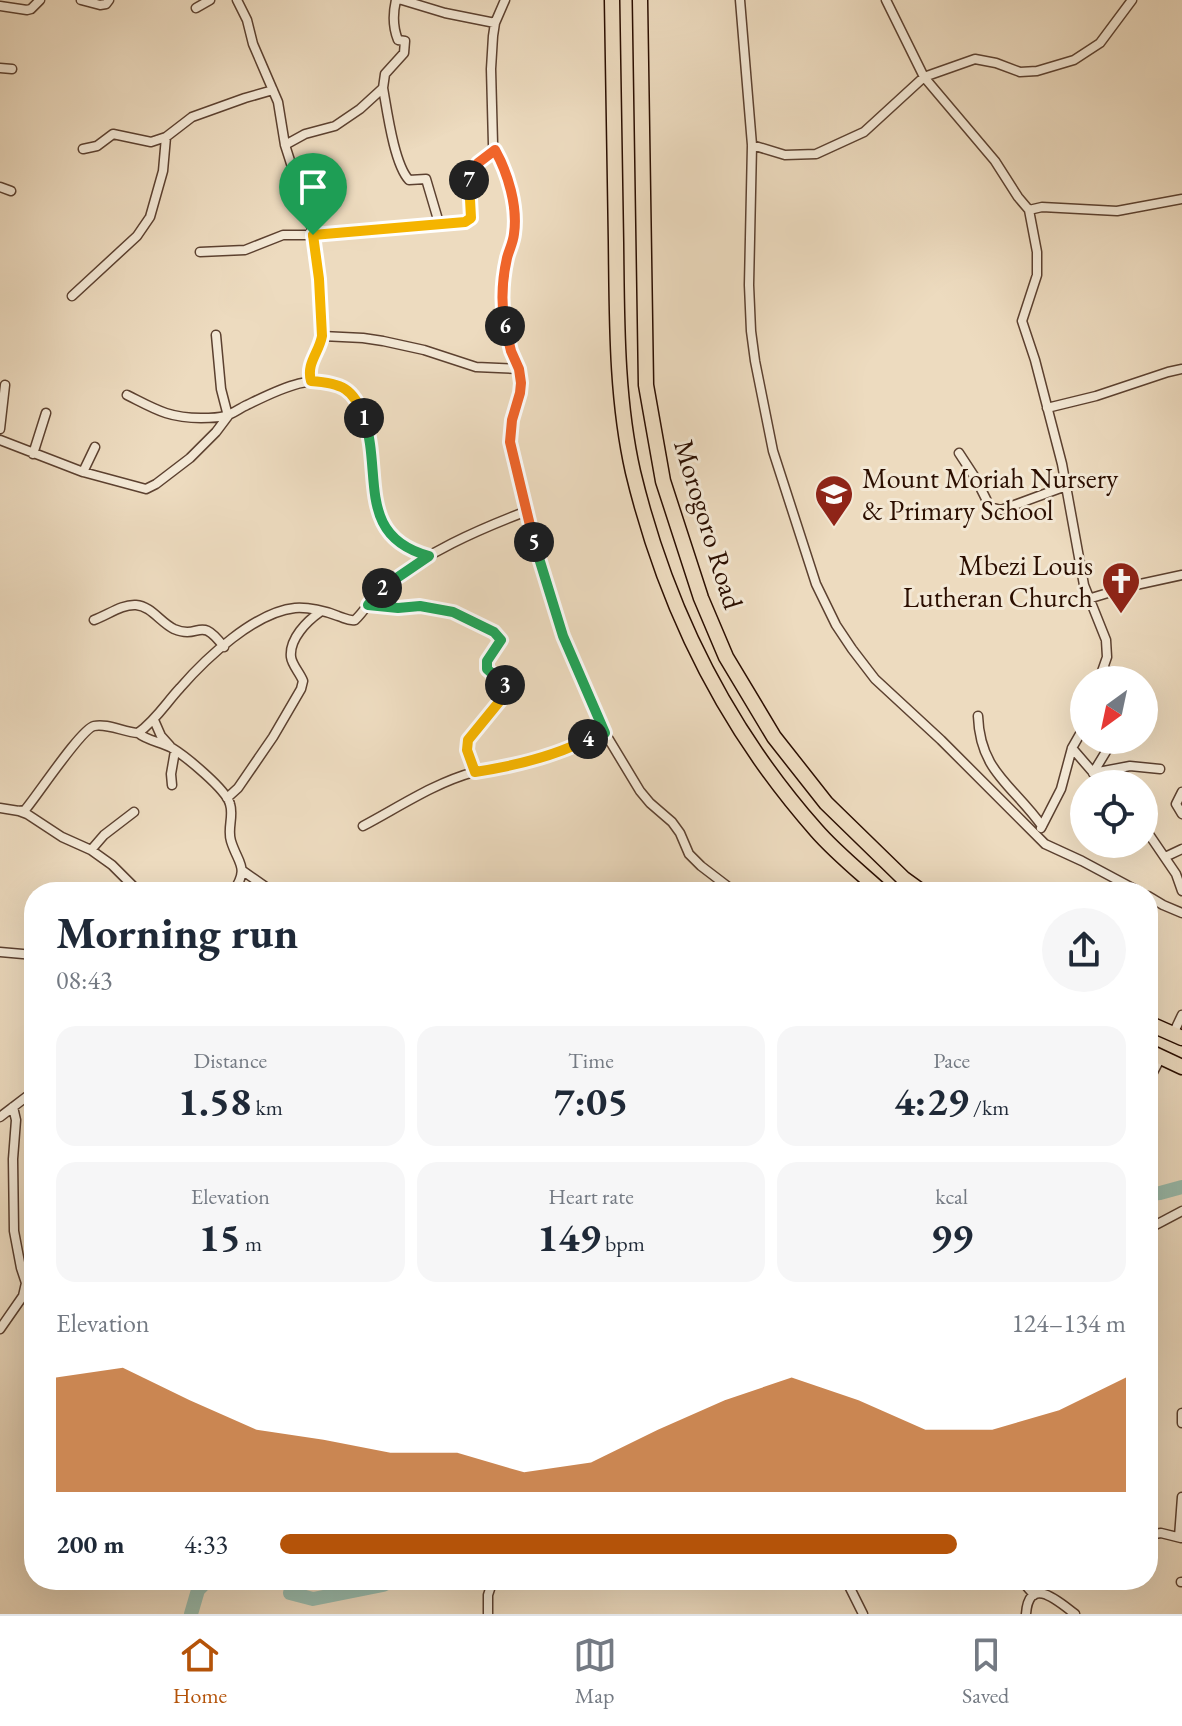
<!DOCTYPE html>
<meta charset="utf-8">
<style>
body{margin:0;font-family:"EB Garamond",serif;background:#f6f6f7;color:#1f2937;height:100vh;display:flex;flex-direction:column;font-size:30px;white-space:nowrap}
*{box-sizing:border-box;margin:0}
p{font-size:26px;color:#747a83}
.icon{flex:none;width:44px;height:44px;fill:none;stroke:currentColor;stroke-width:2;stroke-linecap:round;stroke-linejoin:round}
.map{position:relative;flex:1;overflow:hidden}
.panel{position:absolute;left:24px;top:882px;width:1134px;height:708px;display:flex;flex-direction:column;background:#fff;border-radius:32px;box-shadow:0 8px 32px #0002}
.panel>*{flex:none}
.needle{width:52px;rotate:213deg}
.controls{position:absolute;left:1070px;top:666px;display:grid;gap:16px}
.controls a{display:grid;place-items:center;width:88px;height:88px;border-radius:50%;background:#fff;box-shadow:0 8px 32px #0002;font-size:40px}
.pin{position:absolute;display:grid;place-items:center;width:68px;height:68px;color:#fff;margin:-82px -34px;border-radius:50% 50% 50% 0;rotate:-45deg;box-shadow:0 0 8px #0007}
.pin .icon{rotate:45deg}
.km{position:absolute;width:40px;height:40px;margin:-20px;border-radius:50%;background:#222;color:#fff;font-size:22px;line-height:40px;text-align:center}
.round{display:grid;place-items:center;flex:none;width:84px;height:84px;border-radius:42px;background:#f6f6f7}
.summary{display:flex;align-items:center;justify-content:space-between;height:136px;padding:0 32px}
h1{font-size:44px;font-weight:700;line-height:60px}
.metrics{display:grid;grid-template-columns:repeat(3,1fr);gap:12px;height:136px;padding:8px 32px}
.metrics div{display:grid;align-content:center;border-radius:20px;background:#f6f6f7;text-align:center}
.metrics b{font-size:40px;font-weight:700}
.metrics small{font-size:22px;font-weight:400}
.metrics p{font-size:22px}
.chart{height:224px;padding:16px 32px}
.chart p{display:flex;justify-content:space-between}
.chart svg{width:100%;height:144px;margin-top:8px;fill:#b45309;opacity:.7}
ul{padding:0 32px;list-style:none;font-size:26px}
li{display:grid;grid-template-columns:128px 96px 1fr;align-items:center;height:60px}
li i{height:20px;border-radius:10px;background:#b45309}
.dock{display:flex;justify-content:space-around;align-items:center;height:112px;border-top:2px solid #e0e1e3;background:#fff;font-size:22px;color:#747a83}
.dock a{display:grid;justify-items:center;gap:4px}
.dock .active{color:#b45309}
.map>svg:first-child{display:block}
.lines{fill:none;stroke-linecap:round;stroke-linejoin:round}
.river{stroke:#9abcac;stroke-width:14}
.minor-casing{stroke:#5c4130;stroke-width:11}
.trunk-casing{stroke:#2b0e00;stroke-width:17}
.minor{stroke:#f3e8d5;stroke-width:8}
.trunk{stroke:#eddbbf;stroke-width:14}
.split-1-casing{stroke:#fff;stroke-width:16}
.split-2-casing{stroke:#fff;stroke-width:16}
.split-3-casing{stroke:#fff;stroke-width:16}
.split-4-casing{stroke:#fff;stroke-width:16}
.split-5-casing{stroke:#fff;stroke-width:16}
.split-6-casing{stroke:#fff;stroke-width:16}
.split-7-casing{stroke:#fff;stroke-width:16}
.split-8-casing{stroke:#fff;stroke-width:16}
.split-1{stroke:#f5b400;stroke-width:10}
.split-2{stroke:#22a559;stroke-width:10}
.split-3{stroke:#22a559;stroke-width:10}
.split-4{stroke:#f5b400;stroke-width:10}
.split-5{stroke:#22a559;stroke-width:10}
.split-6{stroke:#f0652b;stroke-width:10}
.split-7{stroke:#f0652b;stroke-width:10}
.split-8{stroke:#f5b400;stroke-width:10}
.labels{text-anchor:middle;stroke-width:6;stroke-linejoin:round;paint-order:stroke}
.poi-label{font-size:28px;fill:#2b0e00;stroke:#f3e8d5;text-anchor:start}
.street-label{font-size:28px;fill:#2b0e00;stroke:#f3e8d5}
</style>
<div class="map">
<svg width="1182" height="1614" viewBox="0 0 1182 1614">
<rect width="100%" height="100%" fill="#eddbbf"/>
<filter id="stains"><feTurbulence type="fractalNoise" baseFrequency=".0025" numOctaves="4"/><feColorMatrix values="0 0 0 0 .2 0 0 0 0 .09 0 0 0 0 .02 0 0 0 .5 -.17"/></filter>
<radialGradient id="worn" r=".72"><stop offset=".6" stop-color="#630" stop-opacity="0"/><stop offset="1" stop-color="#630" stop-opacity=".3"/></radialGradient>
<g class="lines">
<path class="river" d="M1148,1194L1160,1193L1182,1187
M293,1580L290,1593L313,1599L383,1585L393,1580
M191,1614L198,1590L208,1580"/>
<defs>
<path id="minor" d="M81,0L100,5L106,4L109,0
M237,0L247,20L253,44L278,102L285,145L312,229L319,279L322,336C319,353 306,362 311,381
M402,0L445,13L495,23
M505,0L495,23L493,36L491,69L493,144L507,178L515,220L513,239L506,265L502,293V312L507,337L519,369L521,383L520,393L512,420L510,442L532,537L563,636L605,733L640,791L650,803L672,822L680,833L689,854L701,866L735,892
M740,0L752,145L749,285L751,331L755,361L773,451L816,584L836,625L852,649L875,679L941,740L1045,844L1082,861L1140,892
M886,0L924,77L995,161L1018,197L1029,210L1037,252V275L1022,321L1035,360L1062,464L1084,585L1106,640L1107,657L1099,680
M0,6L27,10L31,9L40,0
M196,8L210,0
M0,68L12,69
M383,88C387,110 394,164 409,180L426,179L439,223
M285,145L305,134L335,126L360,109L383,88L385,74L404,53L405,41L398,40C393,28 393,13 396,0
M752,145L785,155L816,154L864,132L924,77L975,59L996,63L1020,72L1037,71L1074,60L1100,43L1132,0
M83,149L97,146L113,134L151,142L166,137
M0,187L11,191
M1029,210L1042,207L1117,211L1182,199
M200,252L245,250L283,235H313L465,222L471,218C468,187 464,168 495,150
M72,296L137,236L150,217L163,171L166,137L192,117L245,98L273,90
M322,336L363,338L383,341L424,350L476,367L519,369
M127,395C155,409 168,418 201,418C209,418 218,418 225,416C233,414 240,408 247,405C274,392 316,369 345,388C352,393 356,400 360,407C387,461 350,536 429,556
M1047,408L1096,396L1168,372L1182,369
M0,429L5,385
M0,440L83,472L146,489L156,484L190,458L216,432L228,416L221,389L216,335
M959,453L976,479L990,507L1001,510L1066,486
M33,454L46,413
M83,472L95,447
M1088,599L1131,586L1182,575
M368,605L398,608L420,606L442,610L467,619L494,632L499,637V645L486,665L490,673L507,686L508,689L468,740L467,750L475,772
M94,620C108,615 122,604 136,605C151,606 161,623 174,629C201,640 199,614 224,647
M1104,668L1116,680
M978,716C980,772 1013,785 1042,826
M154,720L161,736L170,746
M138,733C148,741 161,742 172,748C185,756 226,789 230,804C234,816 227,829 231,841C238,864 250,867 233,892
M1072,748L1103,784
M1093,773L1130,766L1160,769
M1093,773L1113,740
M172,785L171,774L175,751
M1182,792L1176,804L1182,814
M227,798L238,788L273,737L301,689L303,681C300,673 292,665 291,657C289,639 307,621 320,612
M0,808L19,811L25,810C37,796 81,729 94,726C107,723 124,732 138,733C156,720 166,703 180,688C206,658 255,612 295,608C308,607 326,611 338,616C345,618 348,621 355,620C366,610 372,596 383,587C425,553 477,530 527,511
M19,811L27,814L62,837L91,850L112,865L139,892
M363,826C399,807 434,783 474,772C498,766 524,764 547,757C567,751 584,737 605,733
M1144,827L1176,874L1182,891
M1041,828L1061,789L1072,748L1084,727
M91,850L104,835L134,812
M1165,857L1182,849
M243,871L273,892
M1148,896L1163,905L1182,913
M0,952L34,955
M1173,1034L1182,1015
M1148,1082L1161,1057
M0,1117L34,1091
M1148,1229L1182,1211
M0,1329L23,1296L26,1283L21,1268L14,1231L13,1159L16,1120L13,1107
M1182,1413V1423
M1148,1535L1161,1533L1181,1538
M1179,1537L1182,1497
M846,1580L863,1614
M1021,1580L1034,1595
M1181,1582H1182
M488,1614V1595L493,1580
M1026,1614C1029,1574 1059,1602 1075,1614"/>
<path id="trunk" d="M612,0C614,81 615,162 616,242C617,318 616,397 633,472C665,605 725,727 816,830C835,852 860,872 882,892
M640,0L646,385L663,481L701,598L726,657L774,737L826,803L904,879L922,892
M1148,1023L1182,1038
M1148,1051L1182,1067"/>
</defs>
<use href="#minor" class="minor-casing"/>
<use href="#trunk" class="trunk-casing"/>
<use href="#minor" class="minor"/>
<use href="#trunk" class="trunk"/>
</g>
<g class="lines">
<defs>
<path id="split-1" d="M313,235L319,279L322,336C319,353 306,363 311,381C341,383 354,388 364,418"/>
<path id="split-2" d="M364,418C383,473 355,536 429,556L382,588"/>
<path id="split-3" d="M382,588L368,605L398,608L420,606L453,612L494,632L501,640L487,661V669L505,685"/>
<path id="split-4" d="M505,685L508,688V691L468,740L467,750L475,772C514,766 553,757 588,739"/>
<path id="split-5" d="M534,542L563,636L605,733L588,739"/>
<path id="split-6" d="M505,326L511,351L519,369L521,383L520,393L512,420L510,442L534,542"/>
<path id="split-7" d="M469,180L478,163L495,150C508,173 518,207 514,234C513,243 509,250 507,258C502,280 501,304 505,326"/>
<path id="split-8" d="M313,235L465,222L471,218L469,180"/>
</defs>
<use href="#split-1" class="split-1-casing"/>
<use href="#split-2" class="split-2-casing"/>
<use href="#split-3" class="split-3-casing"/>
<use href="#split-4" class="split-4-casing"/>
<use href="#split-5" class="split-5-casing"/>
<use href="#split-6" class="split-6-casing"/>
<use href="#split-7" class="split-7-casing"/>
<use href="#split-8" class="split-8-casing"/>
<use href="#split-1" class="split-1"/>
<use href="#split-2" class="split-2"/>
<use href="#split-3" class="split-3"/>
<use href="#split-4" class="split-4"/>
<use href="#split-5" class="split-5"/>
<use href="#split-6" class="split-6"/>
<use href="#split-7" class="split-7"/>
<use href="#split-8" class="split-8"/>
</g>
<defs>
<symbol id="school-pin" viewBox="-11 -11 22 30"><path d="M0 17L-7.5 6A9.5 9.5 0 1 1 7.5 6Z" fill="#8f2418" stroke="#f3e8d5"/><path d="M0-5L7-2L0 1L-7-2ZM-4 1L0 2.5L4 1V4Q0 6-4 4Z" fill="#fff"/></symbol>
<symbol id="church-pin" viewBox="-11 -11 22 30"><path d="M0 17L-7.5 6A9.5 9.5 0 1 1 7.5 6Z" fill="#8f2418" stroke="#f3e8d5"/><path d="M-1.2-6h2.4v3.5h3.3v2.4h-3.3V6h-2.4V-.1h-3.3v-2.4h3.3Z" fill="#fff"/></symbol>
</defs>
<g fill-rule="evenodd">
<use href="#school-pin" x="812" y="472" width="44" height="60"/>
<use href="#church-pin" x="1099" y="559" width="44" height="60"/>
</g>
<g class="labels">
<g class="poi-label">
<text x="862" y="488">Mount Moriah Nursery<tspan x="862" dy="32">&amp; Primary School</tspan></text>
<text x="1093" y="575" text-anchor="end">Mbezi Louis<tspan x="1093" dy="32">Lutheran Church</tspan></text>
</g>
<g class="street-label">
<text transform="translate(709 524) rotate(73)" y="10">Morogoro Road</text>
</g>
</g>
<rect width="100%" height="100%" filter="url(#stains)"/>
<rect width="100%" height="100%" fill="url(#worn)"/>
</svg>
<div class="controls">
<a><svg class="needle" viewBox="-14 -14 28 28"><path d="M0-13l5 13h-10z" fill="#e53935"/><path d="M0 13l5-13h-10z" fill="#747a83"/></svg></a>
<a><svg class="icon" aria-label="locate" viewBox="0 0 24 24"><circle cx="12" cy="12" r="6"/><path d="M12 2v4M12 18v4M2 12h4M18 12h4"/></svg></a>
</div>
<div class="pin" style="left:313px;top:235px;background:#1e9e55"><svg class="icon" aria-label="arrive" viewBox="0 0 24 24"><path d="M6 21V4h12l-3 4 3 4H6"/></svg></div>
<b class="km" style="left:364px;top:418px">1</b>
<b class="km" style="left:382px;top:588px">2</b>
<b class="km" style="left:505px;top:685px">3</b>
<b class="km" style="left:588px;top:739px">4</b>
<b class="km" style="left:534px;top:542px">5</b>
<b class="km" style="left:505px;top:326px">6</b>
<b class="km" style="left:469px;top:180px">7</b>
<section class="panel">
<div class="summary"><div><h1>Morning run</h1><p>08:43</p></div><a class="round"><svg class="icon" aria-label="share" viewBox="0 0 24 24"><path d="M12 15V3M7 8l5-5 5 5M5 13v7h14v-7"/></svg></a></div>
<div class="metrics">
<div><p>Distance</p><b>1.58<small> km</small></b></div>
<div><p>Time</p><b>7:05</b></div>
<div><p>Pace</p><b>4:29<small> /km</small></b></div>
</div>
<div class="metrics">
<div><p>Elevation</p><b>15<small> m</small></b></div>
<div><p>Heart rate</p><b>149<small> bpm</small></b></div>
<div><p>kcal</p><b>99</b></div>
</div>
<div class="chart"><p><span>Elevation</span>124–134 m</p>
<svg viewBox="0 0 160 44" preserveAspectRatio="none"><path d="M0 44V9L10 6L20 16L30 25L40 28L50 32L60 32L70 38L80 35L90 25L100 16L110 9L120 16L130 25L140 25L150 19L160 9V44z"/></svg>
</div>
<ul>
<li><b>200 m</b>4:33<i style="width:80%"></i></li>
</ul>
</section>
</div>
<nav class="dock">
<a class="active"><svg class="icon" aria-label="home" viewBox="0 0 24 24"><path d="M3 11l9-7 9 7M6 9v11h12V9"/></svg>Home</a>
<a><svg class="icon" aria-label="map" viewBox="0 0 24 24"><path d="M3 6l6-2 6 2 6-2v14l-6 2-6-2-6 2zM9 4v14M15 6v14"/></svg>Map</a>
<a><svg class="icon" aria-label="saved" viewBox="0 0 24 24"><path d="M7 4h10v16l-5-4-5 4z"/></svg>Saved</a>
</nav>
